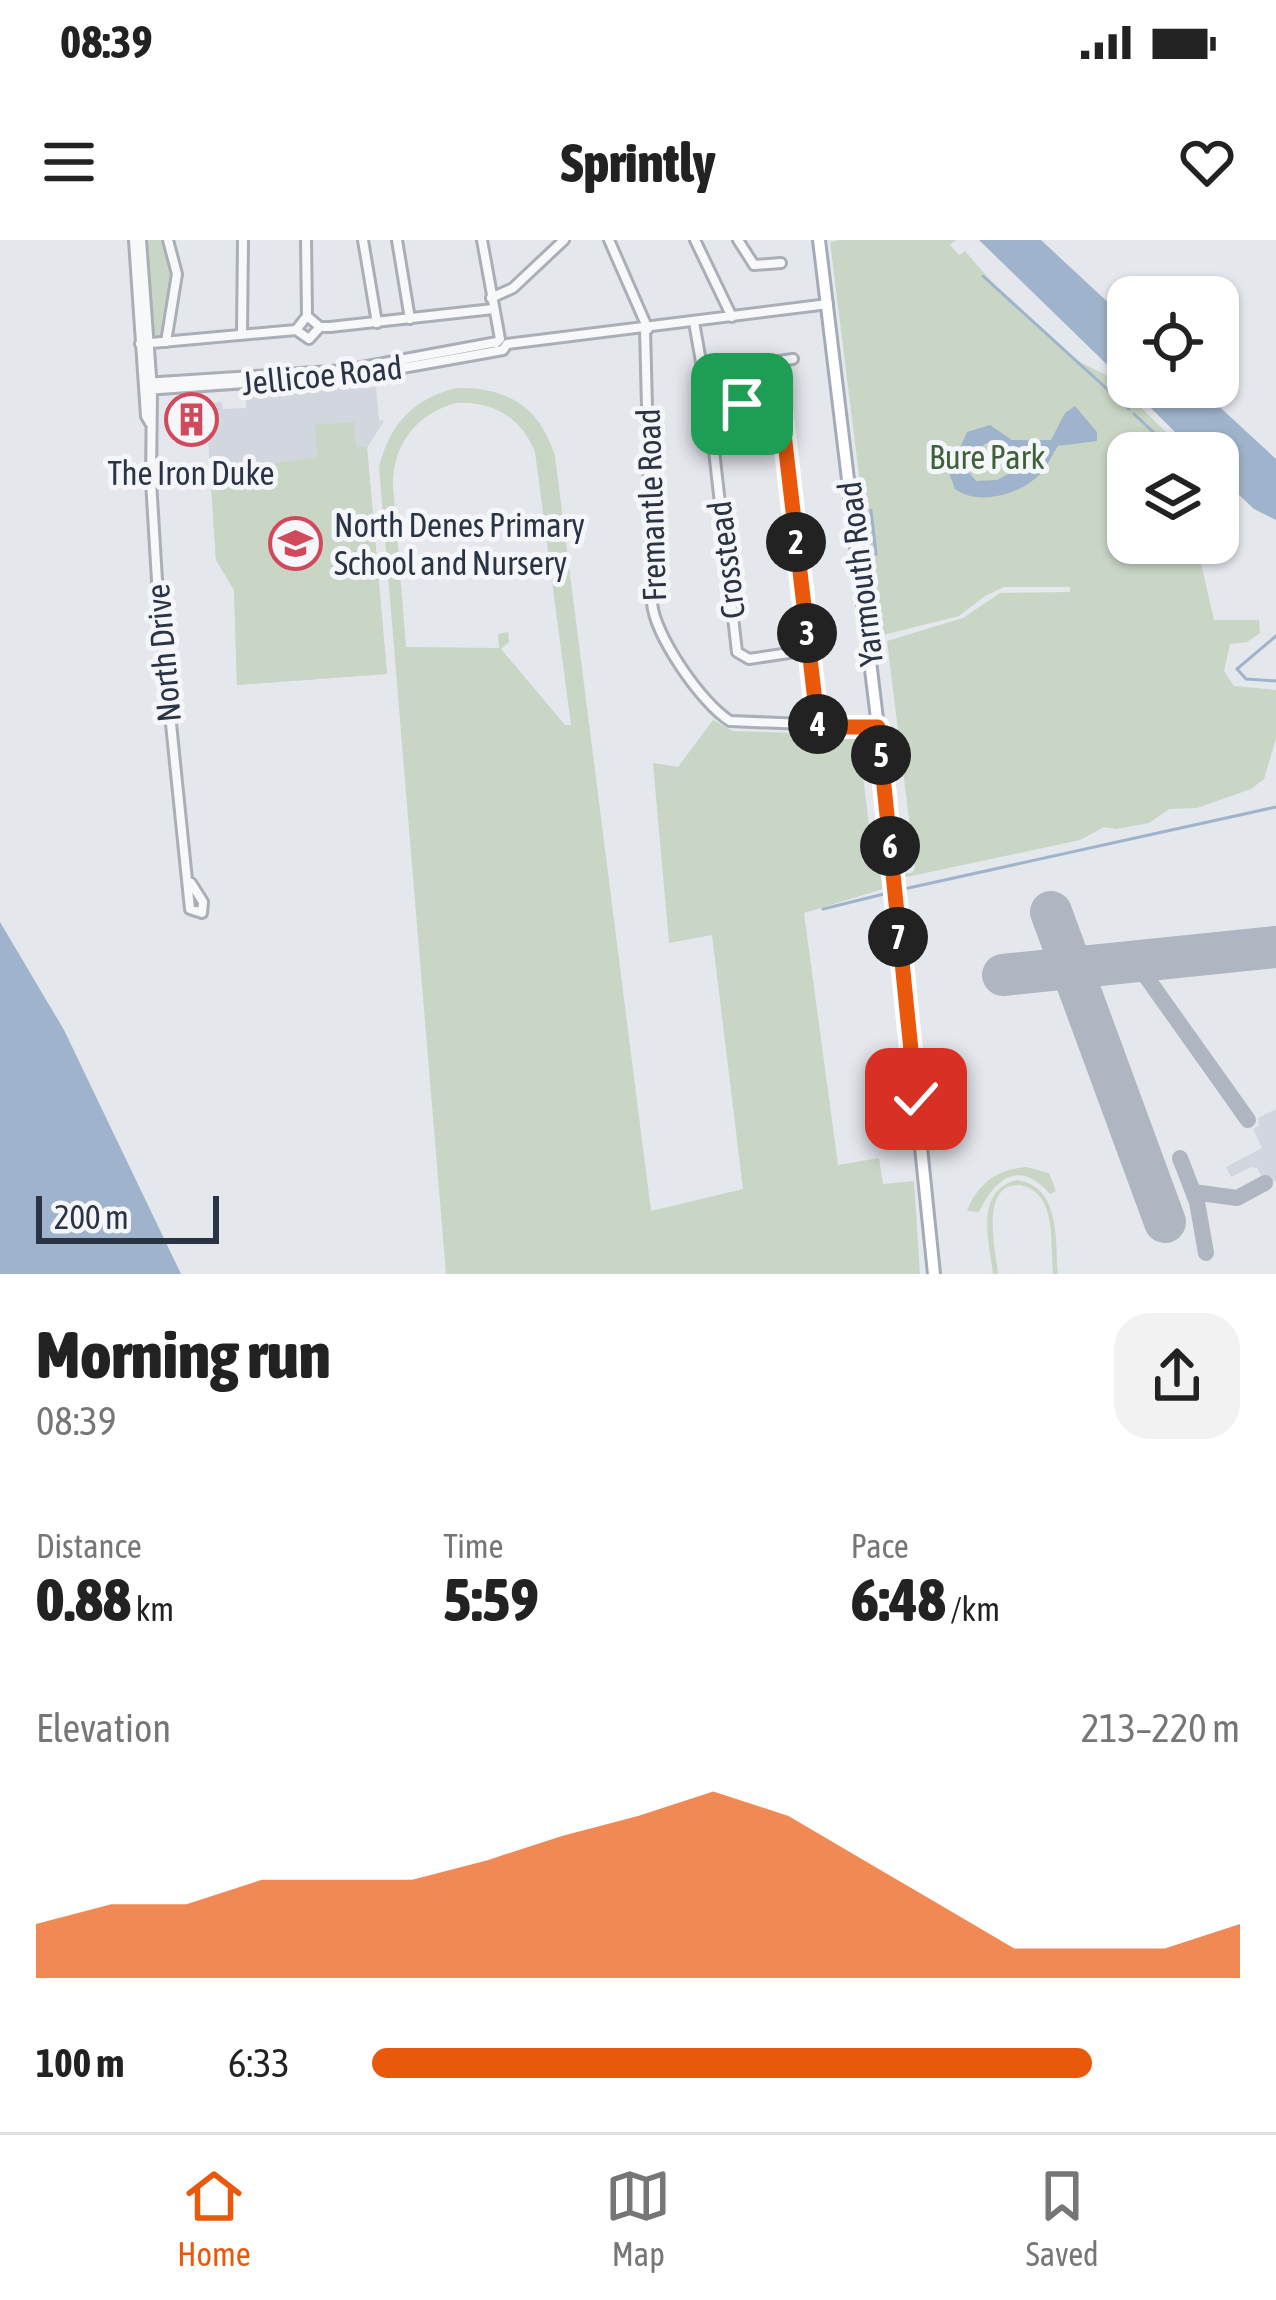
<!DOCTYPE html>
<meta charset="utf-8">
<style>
body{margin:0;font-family:"Asap Condensed",sans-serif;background:#f2f2f2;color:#222;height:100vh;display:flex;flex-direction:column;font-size:45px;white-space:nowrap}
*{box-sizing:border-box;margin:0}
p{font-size:39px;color:#767676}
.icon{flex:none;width:66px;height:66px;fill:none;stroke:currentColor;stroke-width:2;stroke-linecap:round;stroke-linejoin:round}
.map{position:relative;height:1034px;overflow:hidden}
.panel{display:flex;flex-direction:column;background:#fff;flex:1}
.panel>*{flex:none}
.fabs{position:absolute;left:1107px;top:36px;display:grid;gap:24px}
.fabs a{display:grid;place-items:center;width:132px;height:132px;border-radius:24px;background:#fff;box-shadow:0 3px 9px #0004;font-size:60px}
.scale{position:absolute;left:36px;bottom:30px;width:183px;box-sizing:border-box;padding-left:12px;border:6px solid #2b3445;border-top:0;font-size:33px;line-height:42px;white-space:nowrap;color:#2b3445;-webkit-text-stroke:9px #f4f6f9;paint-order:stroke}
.pin{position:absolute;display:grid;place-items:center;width:102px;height:102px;color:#fff;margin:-51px;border-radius:24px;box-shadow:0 6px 18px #0006}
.km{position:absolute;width:60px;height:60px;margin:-30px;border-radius:50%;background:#222;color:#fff;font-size:33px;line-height:60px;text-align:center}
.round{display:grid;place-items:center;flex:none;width:126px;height:126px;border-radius:36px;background:#f2f2f2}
.summary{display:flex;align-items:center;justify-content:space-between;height:204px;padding:0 36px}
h1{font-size:66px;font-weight:800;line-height:90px}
.metrics{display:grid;grid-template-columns:repeat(3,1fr);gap:18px;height:204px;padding:12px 36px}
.metrics div{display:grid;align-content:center}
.metrics b{font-size:60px;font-weight:800}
.metrics small{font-size:33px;font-weight:400}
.metrics p{font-size:33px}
.chart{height:336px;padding:24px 36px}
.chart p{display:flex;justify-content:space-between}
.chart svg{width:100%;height:216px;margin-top:12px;fill:#ea580c;opacity:.7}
ul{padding:0 36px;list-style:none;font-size:39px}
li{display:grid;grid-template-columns:192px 144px 1fr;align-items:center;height:90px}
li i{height:30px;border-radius:15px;background:#ea580c}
.status{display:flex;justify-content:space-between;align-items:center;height:84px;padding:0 60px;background:#fff;direction:ltr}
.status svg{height:33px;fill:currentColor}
header{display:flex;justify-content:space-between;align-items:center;height:156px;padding:0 36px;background:#fff;font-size:54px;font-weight:800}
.menu{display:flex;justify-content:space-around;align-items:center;height:168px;border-top:3px solid #e0e0e0;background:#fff;font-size:33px;color:#767676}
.menu a{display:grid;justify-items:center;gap:6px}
.menu .active{color:#ea580c}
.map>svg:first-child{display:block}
.built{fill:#d2d6de}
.green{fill:#c9d6c5;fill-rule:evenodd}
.water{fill:#9fb4cc;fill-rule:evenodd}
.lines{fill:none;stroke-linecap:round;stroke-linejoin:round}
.stream{stroke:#9fb4cc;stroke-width:3}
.taxiway{stroke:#b0b6c1;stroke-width:16}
.runway{stroke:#b0b6c1;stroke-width:42}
.minor-casing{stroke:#a9aeb7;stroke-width:14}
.major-casing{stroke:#a3abb8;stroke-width:16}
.minor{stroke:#f7f8fa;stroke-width:8}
.major{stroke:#fff;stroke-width:10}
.route-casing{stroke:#fff;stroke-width:24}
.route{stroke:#ea580c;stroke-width:15}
.labels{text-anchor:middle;stroke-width:10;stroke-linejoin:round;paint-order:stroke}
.street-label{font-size:33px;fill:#2b3445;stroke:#f4f6f9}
.park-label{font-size:33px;fill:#3f6138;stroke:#f4f6f9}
.poi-label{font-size:33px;fill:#2b3445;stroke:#f4f6f9}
</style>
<div class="status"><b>08:39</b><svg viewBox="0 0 49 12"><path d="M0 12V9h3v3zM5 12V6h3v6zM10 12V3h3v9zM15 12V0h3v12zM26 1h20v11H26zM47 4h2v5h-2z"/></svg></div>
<header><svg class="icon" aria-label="menu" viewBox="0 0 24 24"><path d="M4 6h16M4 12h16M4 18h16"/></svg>Sprintly<svg class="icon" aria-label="heart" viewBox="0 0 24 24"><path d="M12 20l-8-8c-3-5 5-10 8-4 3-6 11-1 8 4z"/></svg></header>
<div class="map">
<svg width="1276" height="1034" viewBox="0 0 1276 1034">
<rect width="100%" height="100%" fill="#e4e7ec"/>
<path class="built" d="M376,147L379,180L384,181L367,208L387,434L237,445L234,350L216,320L206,169L210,163L222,162L223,169L246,168V155Z
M1276,869V940L1266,945L1257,928L1251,927L1231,937L1226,927L1262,908L1253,889L1259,886L1258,878Z"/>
<path class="green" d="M147,0H162L171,38L161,98L152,94Z
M839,0H956L950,5L959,15L965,11L991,41L1076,120L1108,136L1188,213H1128V303H1206L1201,323L1214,380H1259L1260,393L1247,402L1230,404L1224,431L1234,446L1276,450V498L1264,539L1251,549L1197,568L1169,569L1149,583L1116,589L1104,587L1080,600L902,638V634L912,633L915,628L887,401L963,378L1000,353L1070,352V347H1004L985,356L959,376L879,396L830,2Z
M456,148C508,147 540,167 555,216L651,971L743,949L712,695L669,703L653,523L678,527L713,480L733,491L858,495L869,585L875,584L886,648L804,673L838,925L879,918L883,944L914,941L920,1034H446L379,227C390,184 413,159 456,148ZM456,163C494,161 521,178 535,212L571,485H565L501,409L509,402L508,392L498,394L499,408L406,407L393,245C393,204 416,174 456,163Z
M354,182L356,207H367L387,434L237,445L234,350L216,320L210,230L221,232L317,217L315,185Z
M1026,927L1049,933L1056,951L1050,954C1019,919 996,938 979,972L967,971C977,945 996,929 1026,927Z
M1017,940C1061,947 1055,999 1058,1034H1053C1051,1013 1054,978 1042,960C1038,952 1028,946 1019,945C979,944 996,1012 998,1034H993C989,1001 974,951 1017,940Z"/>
<path class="water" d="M979,0H1041L1128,81V145Z
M1130,147H1198L1276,219V280L1254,269L1218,235V213H1196Z
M1075,166L1097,192V201L1058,206C1052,214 1049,223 1043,231C1023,254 980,267 955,249L949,233L967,192L990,185L1012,200H1051L1065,173ZM986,203L1001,209L1007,222L1016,227L1014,231L997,240L976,241L969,232V221L974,216V208L978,210Z
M0,682L64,790L181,1034H0Z"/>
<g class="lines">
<path class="stream" d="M983,36L1129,169
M1134,174L1167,205
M871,270L876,314
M1276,396L1237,429L1246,439L1276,441
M904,649L1276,567
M823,669L884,654"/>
<path class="taxiway" d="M1135,721L1248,880
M1180,918L1197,962L1206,1013
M1193,952L1237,958L1265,943"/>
<path class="runway" d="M1051,672L1165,982
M1003,735L1276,707"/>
<defs>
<path id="minor" d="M134,0L146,176L150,183
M141,0L152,150L151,241L158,357L190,669L202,673L203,662L191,643
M363,0L377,83
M397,0L410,79
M482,0L500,99L496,103
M609,0L648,89
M695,0L732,77
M738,0L754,25L781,23
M491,58L513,48L564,0
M307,76L320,87H330L493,69
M694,82L709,167L737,412L749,419L809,410
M645,89L652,363C655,396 702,464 730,481L878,487
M296,90L307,76L306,0
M242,93L243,0
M166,102L177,34L168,0
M140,104L296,90L309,99L320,87
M793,119L779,121L776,131L818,487
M144,143L346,130L497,102
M145,150L363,135L503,110L507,104L828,64
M709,167L780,159"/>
<path id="major" d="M819,0L878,487L934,1034"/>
</defs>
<use href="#minor" class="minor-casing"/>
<use href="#major" class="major-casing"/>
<use href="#minor" class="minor"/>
<use href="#major" class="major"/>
</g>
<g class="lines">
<defs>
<path id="route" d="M742,164L780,159L818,487H878L916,859"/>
</defs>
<use href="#route" class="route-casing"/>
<use href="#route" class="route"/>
</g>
<defs>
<symbol id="building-ring" viewBox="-11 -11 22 22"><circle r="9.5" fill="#f4f6f9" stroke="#d1495b" stroke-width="1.5"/><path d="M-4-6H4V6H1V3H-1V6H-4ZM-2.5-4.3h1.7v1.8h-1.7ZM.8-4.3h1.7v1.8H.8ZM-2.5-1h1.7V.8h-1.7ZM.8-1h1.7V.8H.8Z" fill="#d1495b"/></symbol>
<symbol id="school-ring" viewBox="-11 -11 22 22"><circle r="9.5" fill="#f4f6f9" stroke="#d1495b" stroke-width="1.5"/><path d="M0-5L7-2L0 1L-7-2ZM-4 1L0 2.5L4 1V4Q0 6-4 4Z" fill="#d1495b"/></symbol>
</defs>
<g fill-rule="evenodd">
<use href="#building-ring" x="162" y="150" width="59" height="59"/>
<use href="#school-ring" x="266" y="274" width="59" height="59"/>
</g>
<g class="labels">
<g class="street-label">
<text transform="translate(322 135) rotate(-6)" y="12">Jellicoe Road</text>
<text transform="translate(651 265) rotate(-92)" y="12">Fremantle Road</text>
<text transform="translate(726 320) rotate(-97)" y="12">Crosstead</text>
<text transform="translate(860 334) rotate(-97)" y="12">Yarmouth Road</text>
<text transform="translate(163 413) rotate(-95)" y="12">North Drive</text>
</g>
<g class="park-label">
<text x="987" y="229">Bure Park</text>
</g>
<g class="poi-label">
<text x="191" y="245">The Iron Duke</text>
<text x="334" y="297" text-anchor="start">North Denes Primary<tspan x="334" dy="38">School and Nursery</tspan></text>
</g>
</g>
</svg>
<div class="fabs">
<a><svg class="icon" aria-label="locate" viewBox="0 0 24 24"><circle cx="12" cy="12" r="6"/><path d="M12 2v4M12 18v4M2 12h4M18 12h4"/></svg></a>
<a><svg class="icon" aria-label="layers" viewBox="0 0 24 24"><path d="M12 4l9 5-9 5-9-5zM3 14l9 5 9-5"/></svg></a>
</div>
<div class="scale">200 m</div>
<div class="pin" style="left:742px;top:164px;background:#1e9e55"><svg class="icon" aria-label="arrive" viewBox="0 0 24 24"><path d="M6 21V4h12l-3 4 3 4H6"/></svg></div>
<div class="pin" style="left:916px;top:859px;background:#d93025"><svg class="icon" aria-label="check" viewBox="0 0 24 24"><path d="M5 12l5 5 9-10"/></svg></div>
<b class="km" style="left:796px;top:302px">2</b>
<b class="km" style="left:807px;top:393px">3</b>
<b class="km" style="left:818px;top:484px">4</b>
<b class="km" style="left:881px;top:515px">5</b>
<b class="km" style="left:890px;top:606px">6</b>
<b class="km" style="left:898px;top:697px">7</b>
</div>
<section class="panel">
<div class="summary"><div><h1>Morning run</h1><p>08:39</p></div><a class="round"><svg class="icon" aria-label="share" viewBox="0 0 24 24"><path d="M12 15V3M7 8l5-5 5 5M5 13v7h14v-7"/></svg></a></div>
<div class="metrics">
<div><p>Distance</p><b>0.88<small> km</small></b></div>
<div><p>Time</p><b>5:59</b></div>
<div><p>Pace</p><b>6:48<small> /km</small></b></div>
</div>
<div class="chart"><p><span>Elevation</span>213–220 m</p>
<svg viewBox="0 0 160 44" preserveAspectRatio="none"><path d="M0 44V33L10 29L20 29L30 24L40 24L50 24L60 20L70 15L80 11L90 6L100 11L110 20L120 29L130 38L140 38L150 38L160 33V44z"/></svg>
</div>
<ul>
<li><b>100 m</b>6:33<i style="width:83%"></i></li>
</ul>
</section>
<nav class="menu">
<a class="active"><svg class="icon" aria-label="home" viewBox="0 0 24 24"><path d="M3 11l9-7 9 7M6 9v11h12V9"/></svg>Home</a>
<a><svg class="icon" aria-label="map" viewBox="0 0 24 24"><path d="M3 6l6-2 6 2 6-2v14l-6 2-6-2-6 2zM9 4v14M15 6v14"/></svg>Map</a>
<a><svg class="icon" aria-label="saved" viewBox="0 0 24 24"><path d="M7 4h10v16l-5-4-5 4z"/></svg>Saved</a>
</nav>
